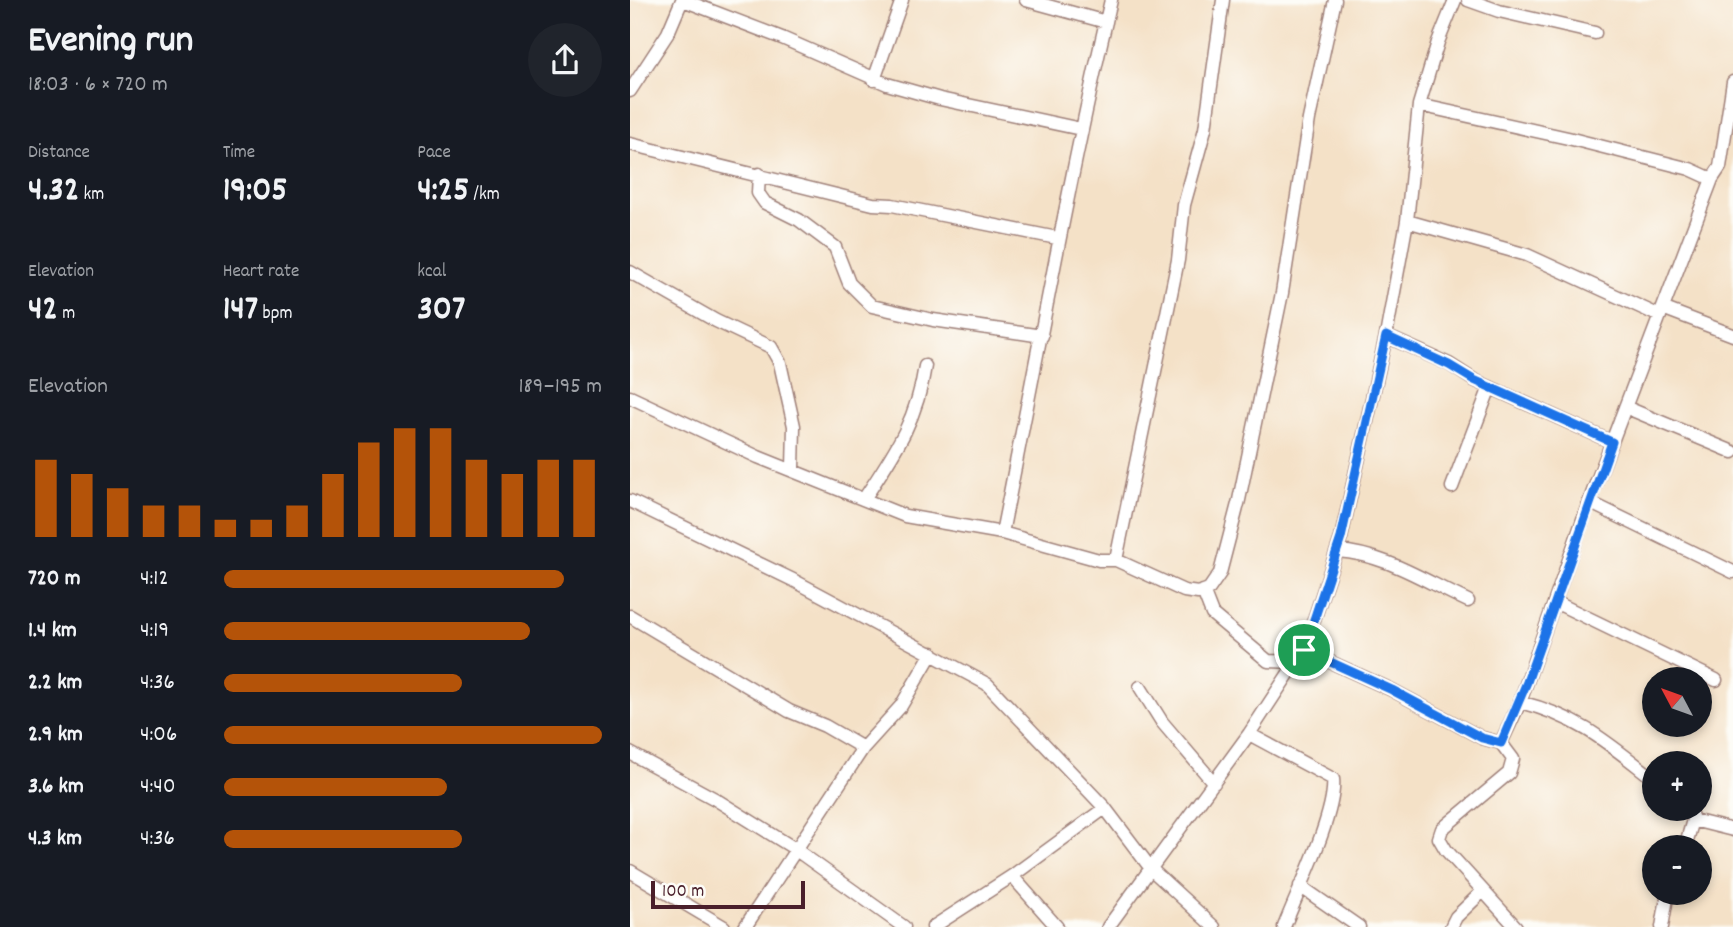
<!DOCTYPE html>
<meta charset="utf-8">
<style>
body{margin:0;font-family:Dekko,sans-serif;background:#20242c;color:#f1f3f6;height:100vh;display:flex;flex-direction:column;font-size:26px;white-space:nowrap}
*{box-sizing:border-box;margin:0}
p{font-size:23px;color:#9ea1a6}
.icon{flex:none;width:38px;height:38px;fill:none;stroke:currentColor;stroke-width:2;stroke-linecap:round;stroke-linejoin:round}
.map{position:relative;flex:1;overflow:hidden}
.drawer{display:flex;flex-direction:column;background:#171b24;width:630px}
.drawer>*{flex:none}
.needle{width:46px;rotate:311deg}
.controls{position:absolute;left:1012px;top:667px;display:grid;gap:14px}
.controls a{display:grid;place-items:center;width:70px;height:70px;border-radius:50%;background:#171b24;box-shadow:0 4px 10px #0003;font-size:35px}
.scale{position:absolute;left:21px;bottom:18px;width:154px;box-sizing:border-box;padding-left:7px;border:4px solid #4a1f2b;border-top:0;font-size:19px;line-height:24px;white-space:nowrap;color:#4a1f2b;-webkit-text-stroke:5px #fdfcf7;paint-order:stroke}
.pin{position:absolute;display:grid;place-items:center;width:60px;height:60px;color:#fff;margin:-30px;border:4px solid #fff;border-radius:50%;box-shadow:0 2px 7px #0007}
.round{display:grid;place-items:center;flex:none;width:74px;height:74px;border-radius:37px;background:#20242c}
.overview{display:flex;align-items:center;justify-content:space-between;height:119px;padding:0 28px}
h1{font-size:38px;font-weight:700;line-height:52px}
.metrics{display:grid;grid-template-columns:repeat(3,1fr);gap:10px;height:119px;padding:7px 28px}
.metrics div{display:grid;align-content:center}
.metrics b{font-size:35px;font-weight:700}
.metrics small{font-size:19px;font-weight:400}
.metrics p{font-size:19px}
.chart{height:196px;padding:14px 28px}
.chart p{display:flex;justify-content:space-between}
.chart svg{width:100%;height:126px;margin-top:7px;stroke:#b45309;stroke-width:6}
ul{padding:0 28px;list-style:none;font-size:23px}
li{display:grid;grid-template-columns:112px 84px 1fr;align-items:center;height:52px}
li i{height:18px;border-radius:9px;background:#b45309}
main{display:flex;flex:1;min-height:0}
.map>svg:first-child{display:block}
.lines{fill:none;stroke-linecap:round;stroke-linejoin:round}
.minor-casing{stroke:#9f8079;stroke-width:15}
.minor{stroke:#fff;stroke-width:12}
.route-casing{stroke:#fff;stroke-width:14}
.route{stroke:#1a73e8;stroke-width:9}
</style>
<main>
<section class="drawer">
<div class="overview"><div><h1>Evening run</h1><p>18:03 · 6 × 720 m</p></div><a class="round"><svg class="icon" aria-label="share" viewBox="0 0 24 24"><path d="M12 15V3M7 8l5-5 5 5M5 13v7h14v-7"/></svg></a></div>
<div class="metrics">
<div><p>Distance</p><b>4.32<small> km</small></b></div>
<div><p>Time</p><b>19:05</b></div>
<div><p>Pace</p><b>4:25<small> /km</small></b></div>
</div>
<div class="metrics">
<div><p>Elevation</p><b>42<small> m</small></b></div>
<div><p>Heart rate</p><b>147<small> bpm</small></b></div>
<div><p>kcal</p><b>307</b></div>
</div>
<div class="chart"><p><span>Elevation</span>189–195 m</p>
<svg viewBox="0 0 160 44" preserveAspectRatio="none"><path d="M5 44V17M15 44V22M25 44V27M35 44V33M45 44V33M55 44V38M65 44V38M75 44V33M85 44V22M95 44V11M105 44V6M115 44V6M125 44V17M135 44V22M145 44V17M155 44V17"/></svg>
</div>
<ul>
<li><b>720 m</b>4:12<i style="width:90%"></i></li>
<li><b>1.4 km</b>4:19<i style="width:81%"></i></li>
<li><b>2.2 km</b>4:36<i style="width:63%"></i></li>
<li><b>2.9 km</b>4:06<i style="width:100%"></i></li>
<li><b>3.6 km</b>4:40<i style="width:59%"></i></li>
<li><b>4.3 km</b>4:36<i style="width:63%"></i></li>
</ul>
</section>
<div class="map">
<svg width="1103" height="927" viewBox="0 0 1103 927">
<rect width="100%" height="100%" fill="#fdfcf7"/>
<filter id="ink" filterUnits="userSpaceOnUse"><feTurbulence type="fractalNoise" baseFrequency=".0143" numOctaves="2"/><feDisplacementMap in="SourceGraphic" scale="14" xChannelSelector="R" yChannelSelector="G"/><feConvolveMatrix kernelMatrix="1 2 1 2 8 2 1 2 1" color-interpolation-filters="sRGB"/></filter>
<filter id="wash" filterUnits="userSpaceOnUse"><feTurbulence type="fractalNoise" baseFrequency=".00686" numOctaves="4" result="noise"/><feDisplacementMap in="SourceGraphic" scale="28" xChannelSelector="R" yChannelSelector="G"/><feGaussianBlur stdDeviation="1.57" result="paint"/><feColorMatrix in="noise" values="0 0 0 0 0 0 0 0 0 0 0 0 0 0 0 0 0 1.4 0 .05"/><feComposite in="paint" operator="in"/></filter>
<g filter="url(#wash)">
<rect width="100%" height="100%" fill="#f4e1c7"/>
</g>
<g filter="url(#ink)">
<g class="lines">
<defs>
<path id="minor" d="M53,0L152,38L257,84L310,99L451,129
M396,0L476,22
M838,0L869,11L965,33
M244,80L272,0
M0,91L38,33L52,0
M789,105L938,138L1060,169L1082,179
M0,144L243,204L262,205L427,238
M129,174L128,193L135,203L169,220L205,247L219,283L242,306L303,320L412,336
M777,221L897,255L1030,316
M0,272L86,321L141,347L150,363L164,426L163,469
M1035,309L1103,335
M756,336L819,364L844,380L982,442
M0,397L128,457L275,516L372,533L469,560H486L554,591L568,593L579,589L590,573L609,500L652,293L679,119L705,0
M995,407L1103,452
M822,487L860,387
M234,499C264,453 287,421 295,366
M0,501L163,580L357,684L475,808L522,870L584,927
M959,502L1103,572
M372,533C408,355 439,177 481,0
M707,551C756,554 794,581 838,601
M486,560L548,260L554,205L575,129L593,0
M573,591L582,614L638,661L666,662
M925,602L1086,680
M0,616L159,711L195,726L233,748
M674,650L762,690L852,738L871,743L890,702L959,502L1082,179L1090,167L1103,82
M510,687L532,722L584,783
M890,702C949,717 977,742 1024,779
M619,734L703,779C707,812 667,893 654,927
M871,743L883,759L879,773L812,829L809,838L816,850L886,927
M0,753L85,799L162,847L274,927
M1063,820L1103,830
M1055,847L1063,820L1059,808
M0,871L94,927
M382,876L427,927
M670,886L729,927
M115,927L233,748L271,706L302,653
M303,927L382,876L475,808
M478,927L619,734L674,650L711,538L756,336L777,221L789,105L808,42L825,0
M821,927L826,917L853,891
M1032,927L1038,892"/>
</defs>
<use href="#minor" class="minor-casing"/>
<use href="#minor" class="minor"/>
</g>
</g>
<g class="lines" filter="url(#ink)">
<defs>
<path id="route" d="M756,336L819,365L844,380L982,442L897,682L871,743L852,738L762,690L674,650L711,538Z"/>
</defs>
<use href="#route" class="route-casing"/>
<use href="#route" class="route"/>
</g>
</svg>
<div class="controls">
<a><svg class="needle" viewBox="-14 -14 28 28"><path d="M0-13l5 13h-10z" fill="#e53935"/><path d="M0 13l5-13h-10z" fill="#9ea1a6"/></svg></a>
<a>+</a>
<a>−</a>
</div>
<div class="scale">100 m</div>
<div class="pin" style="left:674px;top:650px;background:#1e9e55"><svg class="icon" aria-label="arrive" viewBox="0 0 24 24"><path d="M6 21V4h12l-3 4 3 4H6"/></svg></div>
</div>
</main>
